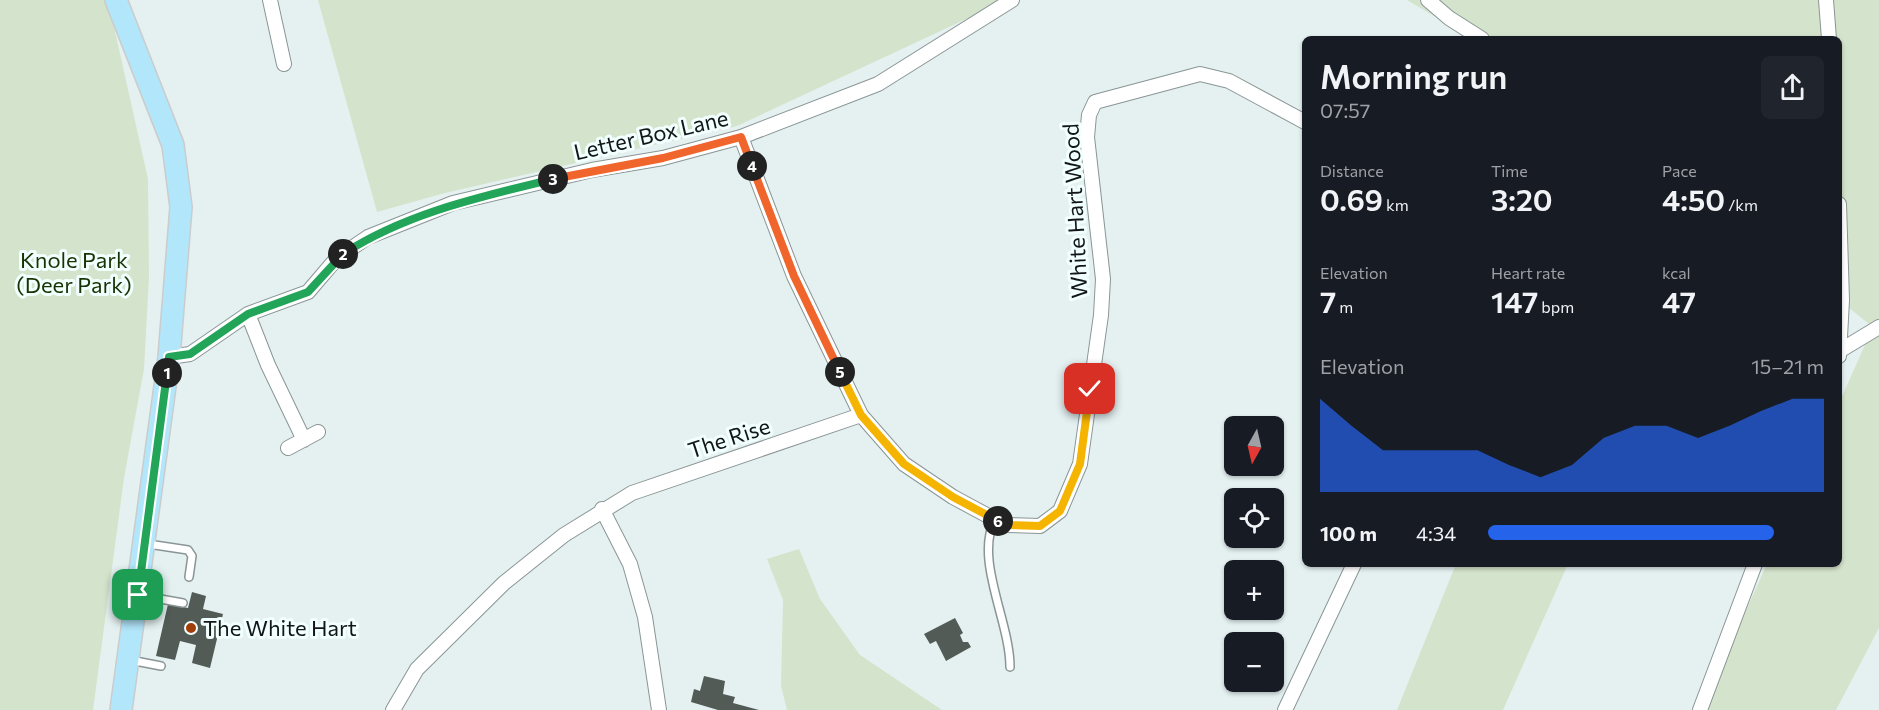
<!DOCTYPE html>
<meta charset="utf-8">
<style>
body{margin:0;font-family:Commissioner,sans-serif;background:#20242c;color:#f1f3f6;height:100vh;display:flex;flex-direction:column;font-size:22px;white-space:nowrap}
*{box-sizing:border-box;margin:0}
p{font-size:20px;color:#9ea1a6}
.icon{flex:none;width:33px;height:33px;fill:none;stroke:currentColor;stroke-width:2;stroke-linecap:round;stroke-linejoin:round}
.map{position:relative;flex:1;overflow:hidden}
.side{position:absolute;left:1302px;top:36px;width:540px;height:531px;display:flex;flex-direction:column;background:#171b24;border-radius:9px;box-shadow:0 2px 4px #0004}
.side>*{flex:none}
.needle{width:39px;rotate:188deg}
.tools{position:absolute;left:1224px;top:416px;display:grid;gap:12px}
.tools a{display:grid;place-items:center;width:60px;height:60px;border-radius:9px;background:#171b24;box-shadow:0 2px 4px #0004;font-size:30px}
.pin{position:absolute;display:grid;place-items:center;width:51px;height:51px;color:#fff;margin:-26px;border-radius:12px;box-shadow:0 3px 9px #0006}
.km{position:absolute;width:30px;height:30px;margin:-15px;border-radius:50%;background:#222;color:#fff;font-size:16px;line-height:30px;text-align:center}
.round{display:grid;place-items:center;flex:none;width:63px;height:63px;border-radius:9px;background:#20242c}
.head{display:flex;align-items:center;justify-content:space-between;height:102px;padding:0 18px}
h1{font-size:33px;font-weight:600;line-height:45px}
.metrics{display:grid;grid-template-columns:repeat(3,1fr);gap:9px;height:102px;padding:6px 18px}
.metrics div{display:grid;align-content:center}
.metrics b{font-size:30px;font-weight:600}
.metrics small{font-size:16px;font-weight:400}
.metrics p{font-size:16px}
.chart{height:168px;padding:12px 18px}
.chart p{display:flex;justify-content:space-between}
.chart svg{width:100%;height:108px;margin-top:6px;fill:#2563eb;opacity:.7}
ul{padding:0 18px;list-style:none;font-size:20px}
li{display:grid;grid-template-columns:96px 72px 1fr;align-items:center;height:45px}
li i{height:15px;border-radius:8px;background:#2563eb}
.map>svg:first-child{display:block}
.green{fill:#d4e3cb}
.building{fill:#525b56}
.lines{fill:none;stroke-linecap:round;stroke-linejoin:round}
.lane-casing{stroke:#8a9595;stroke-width:10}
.street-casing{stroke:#8a9595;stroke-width:16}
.primary-casing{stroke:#cbcccc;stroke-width:24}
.lane{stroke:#fff;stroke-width:7}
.street{stroke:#fff;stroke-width:14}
.primary{stroke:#b2e6fb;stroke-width:21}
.split-1-casing{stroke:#fff;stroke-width:12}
.split-2-casing{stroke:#fff;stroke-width:12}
.split-3-casing{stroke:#fff;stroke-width:12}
.split-4-casing{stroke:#fff;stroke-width:12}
.split-5-casing{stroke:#fff;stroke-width:12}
.split-6-casing{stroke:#fff;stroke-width:12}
.split-7-casing{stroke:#fff;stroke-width:12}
.split-1{stroke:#22a559;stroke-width:8}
.split-2{stroke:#22a559;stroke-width:8}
.split-3{stroke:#22a559;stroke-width:8}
.split-4{stroke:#f0652b;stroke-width:8}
.split-5{stroke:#f0652b;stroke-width:8}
.split-6{stroke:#f5b400;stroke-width:8}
.split-7{stroke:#f5b400;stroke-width:8}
.poi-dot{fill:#a13d09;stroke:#f2ffff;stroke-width:2}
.labels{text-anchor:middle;stroke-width:6;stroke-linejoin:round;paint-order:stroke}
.street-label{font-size:22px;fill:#121616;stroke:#f2ffff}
.park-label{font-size:22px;fill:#183302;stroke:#f2ffff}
.poi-label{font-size:22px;fill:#121616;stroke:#f2ffff;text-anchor:start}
</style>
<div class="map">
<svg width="1879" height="710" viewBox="0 0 1879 710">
<rect width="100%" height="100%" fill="#e5f1f1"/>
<path class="green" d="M0,0H108L148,179L149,277L144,369L124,478L93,710H0Z
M318,0H1007L737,126L445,193L377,212Z
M1407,0H1879V628L1836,710H1701L1767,564H1839V403L1873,327L1839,300V39H1473Z
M799,549L820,599L860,655L942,710H787L781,686L783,600L767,559Z
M1456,564H1568L1503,710H1397Z"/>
<path class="building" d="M192,592L206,596L203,609L223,614L210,668L192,663L196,645L180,641L175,660L156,656L168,604L188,608Z
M955,618L963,633L960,635L963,642H968L971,647L946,661L936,641L930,644L924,634Z
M704,676L725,681L723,694L735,697L733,703L759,710H718L691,702L694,689L700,691Z"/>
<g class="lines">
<defs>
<path id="lane" d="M995,519C974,560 1010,621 1010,667
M148,544L188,550L192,556L189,577
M138,595L183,603
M130,660L161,666"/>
<path id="street" d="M270,0L284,64
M1428,0L1449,18L1482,39
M1826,0L1829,39
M741,137L794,276L861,415L904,464L953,497L1005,525L1040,526L1060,511L1080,464L1101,315L1103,279L1087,137L1089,115L1095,102L1200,74L1229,81L1305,122
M1839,204L1842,300L1839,356
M248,314L268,365L304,440
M1841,350L1879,327
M169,357L190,354L248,314L308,292L337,258L368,237L453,203L592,170L663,158L741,137L878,84L1012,0
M288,448L318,432
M602,509L630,564L645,617L659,710
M393,710L417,669L504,583L564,535L632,493L861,415
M1285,710L1354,564
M1700,710L1755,564"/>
<path id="primary" d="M116,0L173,145L181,207L169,357L121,710"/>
</defs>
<use href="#lane" class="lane-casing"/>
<use href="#street" class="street-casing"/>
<use href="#primary" class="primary-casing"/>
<use href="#lane" class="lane"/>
<use href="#street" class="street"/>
<use href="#primary" class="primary"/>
</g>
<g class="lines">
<defs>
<path id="split-1" d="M138,595L167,373"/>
<path id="split-2" d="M167,373L169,357L190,354L248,314L308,292L343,254"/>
<path id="split-3" d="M343,254C406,213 480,197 553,179"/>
<path id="split-4" d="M553,179L663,158L741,137L752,166"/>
<path id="split-5" d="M752,166L794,276L840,372"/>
<path id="split-6" d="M840,372L861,415L904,464L953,497L998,521"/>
<path id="split-7" d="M998,521L1005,525L1040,526L1060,511L1080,464L1090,389"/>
</defs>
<use href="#split-1" class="split-1-casing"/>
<use href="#split-2" class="split-2-casing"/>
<use href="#split-3" class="split-3-casing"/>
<use href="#split-4" class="split-4-casing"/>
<use href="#split-5" class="split-5-casing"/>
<use href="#split-6" class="split-6-casing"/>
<use href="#split-7" class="split-7-casing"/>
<use href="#split-1" class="split-1"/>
<use href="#split-2" class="split-2"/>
<use href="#split-3" class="split-3"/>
<use href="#split-4" class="split-4"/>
<use href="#split-5" class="split-5"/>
<use href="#split-6" class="split-6"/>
<use href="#split-7" class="split-7"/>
</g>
<circle class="poi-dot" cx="191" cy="628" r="6"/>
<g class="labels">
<g class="street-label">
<text transform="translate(651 135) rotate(-13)" y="8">Letter Box Lane</text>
<text transform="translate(1075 211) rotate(-93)" y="8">White Hart Wood</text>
<text transform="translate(729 438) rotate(-18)" y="8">The Rise</text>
</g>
<g class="park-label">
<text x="74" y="268">Knole Park<tspan x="74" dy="25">(Deer Park)</tspan></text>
</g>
<g class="poi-label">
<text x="203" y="636">The White Hart</text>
</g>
</g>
</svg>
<div class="tools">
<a><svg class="needle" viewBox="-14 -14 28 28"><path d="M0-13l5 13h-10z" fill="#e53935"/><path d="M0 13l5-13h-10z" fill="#9ea1a6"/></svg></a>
<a><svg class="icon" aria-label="locate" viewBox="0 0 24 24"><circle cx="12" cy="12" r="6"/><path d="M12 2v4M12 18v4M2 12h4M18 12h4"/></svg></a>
<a>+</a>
<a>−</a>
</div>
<div class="pin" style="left:138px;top:595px;background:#1e9e55"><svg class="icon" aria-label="arrive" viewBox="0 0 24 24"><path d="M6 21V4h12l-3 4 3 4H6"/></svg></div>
<div class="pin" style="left:1090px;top:389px;background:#d93025"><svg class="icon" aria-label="check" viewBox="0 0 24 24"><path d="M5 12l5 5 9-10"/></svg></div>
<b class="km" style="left:167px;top:373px">1</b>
<b class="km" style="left:343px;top:254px">2</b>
<b class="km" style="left:553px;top:179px">3</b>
<b class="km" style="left:752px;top:166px">4</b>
<b class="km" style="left:840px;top:372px">5</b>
<b class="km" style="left:998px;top:521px">6</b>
<section class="side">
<div class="head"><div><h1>Morning run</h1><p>07:57</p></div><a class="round"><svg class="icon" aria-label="share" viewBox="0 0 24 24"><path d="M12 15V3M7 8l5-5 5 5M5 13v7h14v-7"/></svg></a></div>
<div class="metrics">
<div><p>Distance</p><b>0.69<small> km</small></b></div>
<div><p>Time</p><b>3:20</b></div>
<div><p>Pace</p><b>4:50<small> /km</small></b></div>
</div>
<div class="metrics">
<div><p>Elevation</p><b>7<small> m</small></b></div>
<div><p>Heart rate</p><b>147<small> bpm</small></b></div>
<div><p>kcal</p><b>47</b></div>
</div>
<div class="chart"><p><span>Elevation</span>15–21 m</p>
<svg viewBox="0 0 160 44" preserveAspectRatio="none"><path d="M0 44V6L10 17L20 27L30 27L40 27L50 27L60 33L70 38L80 33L90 22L100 17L110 17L120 22L130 17L140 11L150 6L160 6V44z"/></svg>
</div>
<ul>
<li><b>100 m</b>4:34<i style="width:85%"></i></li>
</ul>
</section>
</div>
